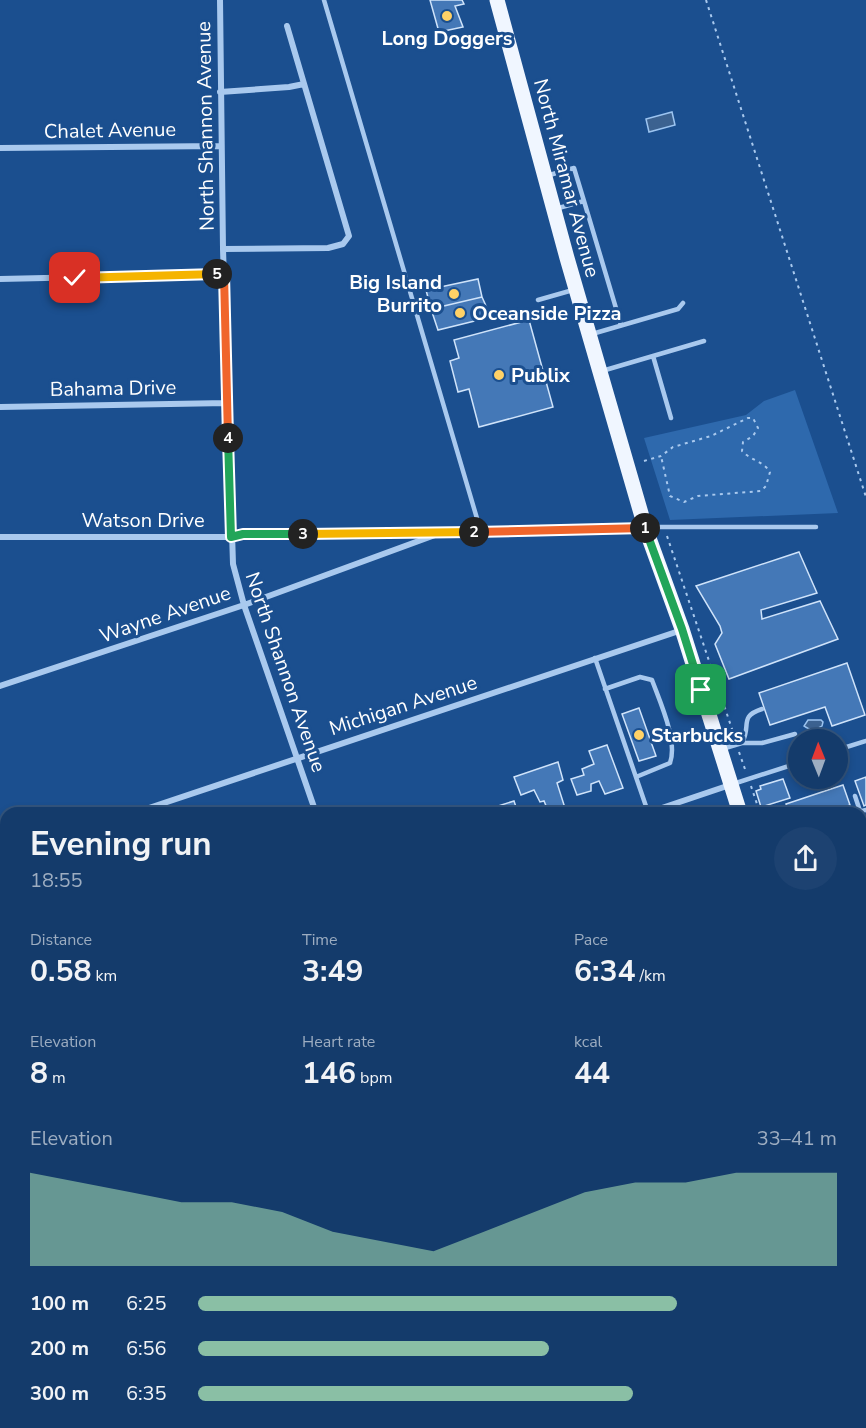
<!DOCTYPE html>
<meta charset="utf-8">
<style>
body{margin:0;font-family:"Nunito Sans",sans-serif;background:#1d4271;color:#f1f3f6;height:100vh;display:flex;flex-direction:column;font-size:22px;white-space:nowrap}
*{box-sizing:border-box;margin:0}
p{font-size:20px;color:#9dadc1}
.icon{flex:none;width:33px;height:33px;fill:none;stroke:currentColor;stroke-width:2;stroke-linecap:round;stroke-linejoin:round}
.map{position:relative;flex:1;overflow:hidden}
.side{position:absolute;left:0px;top:807px;width:867px;height:621px;display:flex;flex-direction:column;background:#143b6b;border-radius:18px 18px 0 0;box-shadow:0 3px 9px #0003,0 0 0 2px #33557e}
.side>*{flex:none}
.needle{width:39px;rotate:359deg}
.fabs{position:absolute;left:788px;top:729px;display:grid;gap:12px}
.fabs a{display:grid;place-items:center;width:60px;height:60px;border-radius:50%;background:#143b6b;box-shadow:0 3px 9px #0003,0 0 0 2px #33557e;font-size:30px}
.pin{position:absolute;display:grid;place-items:center;width:51px;height:51px;color:#fff;margin:-26px;border-radius:12px;box-shadow:0 3px 9px #0006}
.km{position:absolute;width:30px;height:30px;margin:-15px;border-radius:50%;background:#222;color:#fff;font-size:16px;line-height:30px;text-align:center}
.round{display:grid;place-items:center;flex:none;width:63px;height:63px;border-radius:32px;background:#1d4271}
.summary{display:flex;align-items:center;justify-content:space-between;height:102px;padding:0 30px}
h1{font-size:33px;font-weight:700;line-height:45px}
.metrics{display:grid;grid-template-columns:repeat(3,1fr);gap:9px;height:102px;padding:6px 30px}
.metrics div{display:grid;align-content:center}
.metrics b{font-size:30px;font-weight:700}
.metrics small{font-size:16px;font-weight:400}
.metrics p{font-size:16px}
.chart{height:168px;padding:12px 30px}
.chart p{display:flex;justify-content:space-between}
.chart svg{width:100%;height:108px;margin-top:6px;fill:#8abfa5;opacity:.7}
ul{padding:0 30px;list-style:none;font-size:20px}
li{display:grid;grid-template-columns:96px 72px 1fr;align-items:center;height:45px}
li i{height:15px;border-radius:8px;background:#8abfa5}
.map>svg:first-child{display:block}
.green{fill:#2e69ad}
.water{fill:#3c6290;stroke:#9cc4f0;stroke-width:1.5}
.building{fill:#4478b7;stroke:#cfe3fa;stroke-width:1.5}
.lines{fill:none;stroke-linecap:round;stroke-linejoin:round}
.path{stroke:#a9c9ee;stroke-width:2;stroke-dasharray:3 4.5;stroke-linecap:butt}
.service{stroke:#a9c9ee;stroke-width:4.5}
.minor{stroke:#a9c9ee;stroke-width:6}
.primary{stroke:#f0f6ff;stroke-width:15}
.split-1-casing{stroke:#fff;stroke-width:12}
.split-2-casing{stroke:#fff;stroke-width:12}
.split-3-casing{stroke:#fff;stroke-width:12}
.split-4-casing{stroke:#fff;stroke-width:12}
.split-5-casing{stroke:#fff;stroke-width:12}
.split-6-casing{stroke:#fff;stroke-width:12}
.split-1{stroke:#22a559;stroke-width:8}
.split-2{stroke:#f0652b;stroke-width:8}
.split-3{stroke:#f5b400;stroke-width:8}
.split-4{stroke:#22a559;stroke-width:8}
.split-5{stroke:#f0652b;stroke-width:8}
.split-6{stroke:#f5b400;stroke-width:8}
.poi-dot{fill:#ffd166;stroke:#1b4f8f;stroke-width:2}
.labels{text-anchor:middle;stroke-width:6;stroke-linejoin:round;paint-order:stroke}
.poi-label{font-size:20px;font-weight:bold;fill:#fff;stroke:#1b4f8f;text-anchor:start}
.street-label{font-size:20px;fill:#fff;stroke:#1b4f8f}
</style>
<div class="map">
<svg width="866" height="1428" viewBox="0 0 866 1428">
<rect width="100%" height="100%" fill="#1b4f8f"/>
<path class="green" d="M795,390L838,513L670,520L644,438L746,415L764,401Z
M866,815V1135L861,1119V816Z"/>
<path class="water" d="M672,112L675,125L649,132L646,119Z
M808,720H821L823,722L822,726C816,730 809,730 804,726Z"/>
<path class="building" d="M430,0H462L464,4L455,6L463,27L439,32Z
M478,279L482,297L431,309L426,290Z
M482,297L491,317L438,330L431,309Z
M529,320L553,407L479,427L469,389L458,392L450,361L459,358L454,340Z
M799,552L817,593L761,610L762,619L820,601L838,639L729,679L715,644L722,633L720,626L696,586Z
M847,663L865,715L832,726L825,707L770,725L759,693Z
M639,708L656,756L639,761L622,714Z
M607,745L623,788L605,794L599,781L591,784V791L577,795L571,779L584,775L582,769L594,764L589,751Z
M558,762L563,780L557,783L565,808L549,813L544,801L540,802L534,790L521,795L514,777Z
M866,777V805L864,806L855,781Z
M783,779L790,798L761,807L756,791L761,789L760,786Z
M843,785L850,805L826,813H789L786,804Z
M514,801L518,813L479,812Z
M866,1340V1395L861,1397V1342Z
M6,1404V1422H13L0,1426V1406Z
M199,1422L201,1428H178L177,1425L185,1422Z
M339,1422H394L396,1428H341Z
M415,1422H434L435,1424L417,1428Z
M434,1422H451L436,1427Z
M625,1422H674L676,1428H608Z"/>
<g class="lines">
<path class="path" d="M706,0L866,497
M644,461L661,456L673,447L711,436L748,418H753L758,428L753,436L743,442L742,451C750,460 763,461 770,472L766,486L761,491L698,496L684,502L670,496L661,456
M667,536L735,738
M739,752L746,772
M751,786L760,813
M861,911L866,908
M861,1048L866,1046
M861,1115L866,1131"/>
<path class="service" d="M324,0L481,532
M546,176L574,168L584,201
M555,209L584,201L621,325
M538,300L573,290
M592,334L678,309L683,303
M653,356L671,418
M602,371L704,341
M648,527H816
M595,658L648,812
M605,689L640,677L652,680C660,702 678,741 670,763L636,777
M742,743C752,725 738,717 762,709
M722,749L742,743H762L795,734
M837,750L866,741
M733,784L798,763
M855,796L860,811
M782,811L783,813
M855,813L866,810
M44,1422L46,1428
M81,1422L83,1428
M422,1422L424,1428
M738,1422L739,1428"/>
<path class="minor" d="M220,0L223,249L233,564L244,605L316,813
M220,92L289,87L304,84
M0,148L221,146
M223,249L328,248L343,244L349,236L287,26
M0,279L224,274
M0,407L227,403
M0,537H231L243,534L441,533L644,527
M0,686L244,605L435,535
M134,813L682,630
M647,813L730,785
M0,858L6,856
M0,933L6,951
M861,990L866,984
M861,1007L866,1021
M0,1030L6,1028
M0,1172L6,1170
M0,1316L6,1314
M159,1422L161,1428
M85,1428L103,1422"/>
<path class="primary" d="M497,0L567,258L645,527L682,629L740,813
M861,1174L866,1189
M861,1306L866,1304
M861,1327L866,1325
M496,1428L514,1422
M561,1428L579,1422"/>
</g>
<g class="lines">
<defs>
<path id="split-1" d="M645,528L682,629L701,690"/>
<path id="split-2" d="M474,532L645,528"/>
<path id="split-3" d="M303,534L474,532"/>
<path id="split-4" d="M228,438L231,537L243,534H303"/>
<path id="split-5" d="M217,274H224L228,438"/>
<path id="split-6" d="M75,278L217,274"/>
</defs>
<use href="#split-1" class="split-1-casing"/>
<use href="#split-2" class="split-2-casing"/>
<use href="#split-3" class="split-3-casing"/>
<use href="#split-4" class="split-4-casing"/>
<use href="#split-5" class="split-5-casing"/>
<use href="#split-6" class="split-6-casing"/>
<use href="#split-1" class="split-1"/>
<use href="#split-2" class="split-2"/>
<use href="#split-3" class="split-3"/>
<use href="#split-4" class="split-4"/>
<use href="#split-5" class="split-5"/>
<use href="#split-6" class="split-6"/>
</g>
<g class="poi-dot">
<circle cx="447" cy="16" r="6"/>
<circle cx="454" cy="294" r="6"/>
<circle cx="460" cy="313" r="6"/>
<circle cx="499" cy="375" r="6"/>
<circle cx="639" cy="735" r="6"/>
</g>
<g class="labels">
<g class="poi-label">
<text x="447" y="45" text-anchor="middle">Long Doggers</text>
<text x="442" y="289" text-anchor="end">Big Island<tspan x="442" dy="23">Burrito</tspan></text>
<text x="472" y="320">Oceanside Pizza</text>
<text x="511" y="382">Publix</text>
<text x="651" y="742">Starbucks</text>
</g>
<g class="street-label">
<text transform="translate(205 126) rotate(-91)" y="7">North Shannon Avenue</text>
<text transform="translate(110 130) rotate(-1)" y="7">Chalet Avenue</text>
<text transform="translate(567 178) rotate(75)" y="7">North Miramar Avenue</text>
<text transform="translate(113 388) rotate(-1)" y="7">Bahama Drive</text>
<text x="143" y="527">Watson Drive</text>
<text transform="translate(165 614) rotate(-19)" y="7">Wayne Avenue</text>
<text transform="translate(286 672) rotate(71)" y="7">North Shannon Avenue</text>
<text transform="translate(403 705) rotate(-18)" y="7">Michigan Avenue</text>
</g>
</g>
</svg>
<div class="fabs">
<a><svg class="needle" viewBox="-14 -14 28 28"><path d="M0-13l5 13h-10z" fill="#e53935"/><path d="M0 13l5-13h-10z" fill="#9dadc1"/></svg></a>
</div>
<div class="pin" style="left:701px;top:690px;background:#1e9e55"><svg class="icon" aria-label="arrive" viewBox="0 0 24 24"><path d="M6 21V4h12l-3 4 3 4H6"/></svg></div>
<div class="pin" style="left:75px;top:278px;background:#d93025"><svg class="icon" aria-label="check" viewBox="0 0 24 24"><path d="M5 12l5 5 9-10"/></svg></div>
<b class="km" style="left:645px;top:528px">1</b>
<b class="km" style="left:474px;top:532px">2</b>
<b class="km" style="left:303px;top:534px">3</b>
<b class="km" style="left:228px;top:438px">4</b>
<b class="km" style="left:217px;top:274px">5</b>
<section class="side">
<div class="summary"><div><h1>Evening run</h1><p>18:55</p></div><a class="round"><svg class="icon" aria-label="share" viewBox="0 0 24 24"><path d="M12 15V3M7 8l5-5 5 5M5 13v7h14v-7"/></svg></a></div>
<div class="metrics">
<div><p>Distance</p><b>0.58<small> km</small></b></div>
<div><p>Time</p><b>3:49</b></div>
<div><p>Pace</p><b>6:34<small> /km</small></b></div>
</div>
<div class="metrics">
<div><p>Elevation</p><b>8<small> m</small></b></div>
<div><p>Heart rate</p><b>146<small> bpm</small></b></div>
<div><p>kcal</p><b>44</b></div>
</div>
<div class="chart"><p><span>Elevation</span>33–41 m</p>
<svg viewBox="0 0 160 44" preserveAspectRatio="none"><path d="M0 44V6L10 10L20 14L30 18L40 18L50 22L60 30L70 34L80 38L90 30L100 22L110 14L120 10L130 10L140 6L150 6L160 6V44z"/></svg>
</div>
<ul>
<li><b>100 m</b>6:25<i style="width:75%"></i></li>
<li><b>200 m</b>6:56<i style="width:55%"></i></li>
<li><b>300 m</b>6:35<i style="width:68%"></i></li>
</ul>
</section>
</div>
